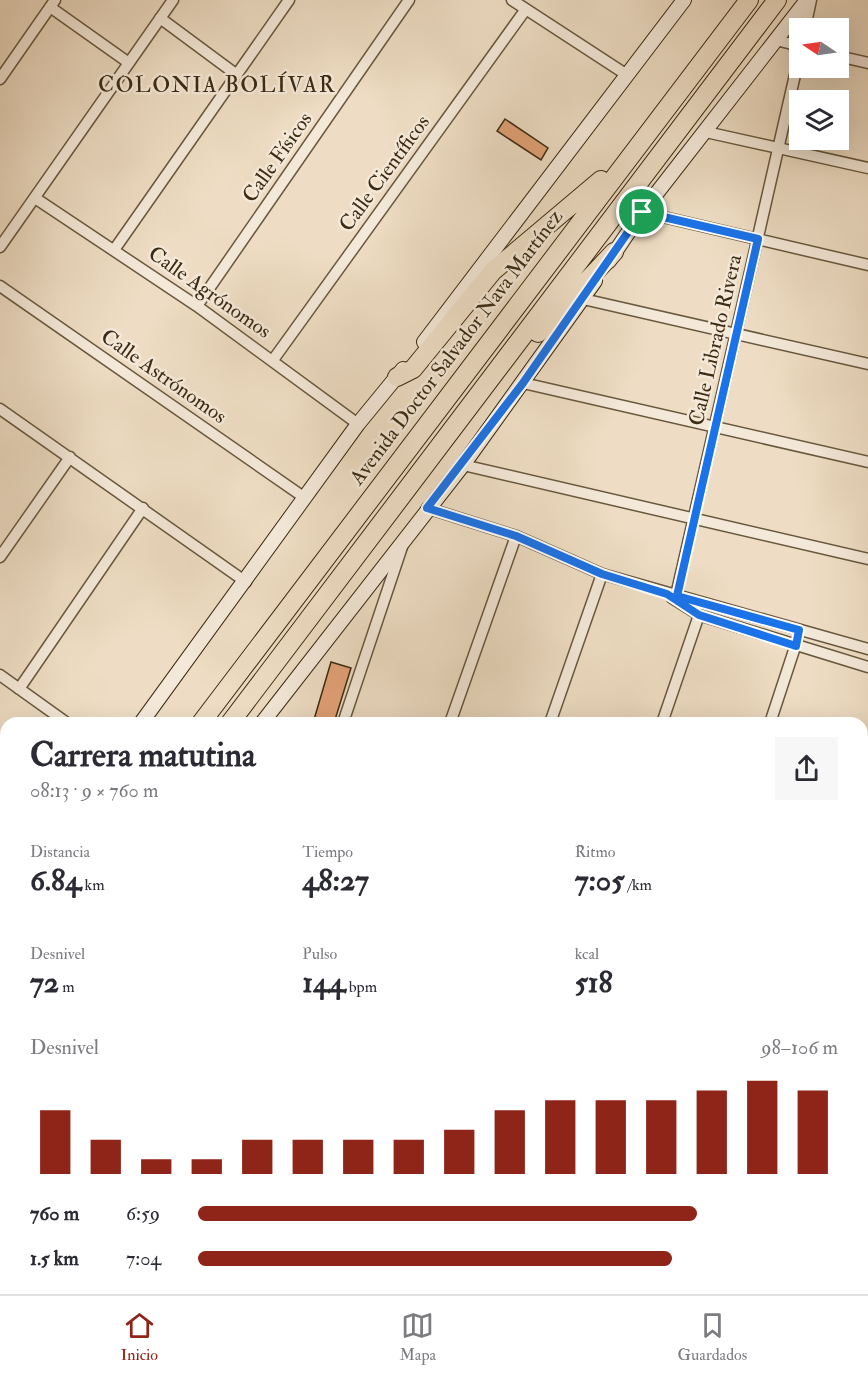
<!DOCTYPE html>
<html lang="es">
<meta charset="utf-8">
<style>
body{margin:0;font-family:"IM FELL Double Pica",serif;background:#f7f7f7;color:#2b2b33;height:100vh;display:flex;flex-direction:column;font-size:22px;white-space:nowrap}
*{box-sizing:border-box;margin:0}
p{font-size:20px;color:#7c7c81}
.icon{flex:none;width:33px;height:33px;fill:none;stroke:currentColor;stroke-width:2;stroke-linecap:round;stroke-linejoin:round}
.map{position:relative;flex:1;overflow:hidden}
.details{position:absolute;left:0px;top:717px;width:868px;height:578px;display:flex;flex-direction:column;background:#fff;border-radius:18px 18px 0 0;box-shadow:0 6px 24px #0002}
.details>*{flex:none}
.needle{width:39px;rotate:283deg}
.buttons{position:absolute;left:789px;top:18px;display:grid;gap:12px}
.buttons a{display:grid;place-items:center;width:60px;height:60px;border-radius:0px;background:#fff;box-shadow:0 6px 24px #0002;font-size:30px}
.pin{position:absolute;display:grid;place-items:center;width:51px;height:51px;color:#fff;margin:-26px;border:3px solid #fff;border-radius:50%;box-shadow:0 2px 6px #0007}
.round{display:grid;place-items:center;flex:none;width:63px;height:63px;border-radius:0px;background:#f7f7f7}
.headline{display:flex;align-items:center;justify-content:space-between;height:102px;padding:0 30px}
h1{font-size:33px;font-weight:800;line-height:45px}
.stats{display:grid;grid-template-columns:repeat(3,1fr);gap:9px;height:102px;padding:6px 30px}
.stats div{display:grid;align-content:center}
.stats b{font-size:30px;font-weight:800}
.stats small{font-size:16px;font-weight:400}
.stats p{font-size:16px}
.chart{height:168px;padding:12px 30px}
.chart p{display:flex;justify-content:space-between}
.chart svg{width:100%;height:108px;margin-top:6px;stroke:#8f2418;stroke-width:6}
ul{padding:0 30px;list-style:none;font-size:20px}
li{display:grid;grid-template-columns:96px 72px 1fr;align-items:center;height:45px}
li i{height:15px;border-radius:8px;background:#8f2418}
.menu{display:flex;justify-content:space-around;align-items:center;height:84px;border-top:2px solid #e1e1e2;background:#fff;font-size:16px;color:#7c7c81}
.menu a{display:grid;justify-items:center;gap:3px}
.menu .current{color:#8f2418}
.map>svg:first-child{display:block}
.building{fill:#e3a177;stroke:#3b2b12;stroke-width:1.5}
.lines{fill:none;stroke-linecap:round;stroke-linejoin:round}
.street-casing{stroke:#68583e;stroke-width:13}
.secondary-casing{stroke:#3b2b12;stroke-width:16}
.highway-casing{stroke:#3b2b12;stroke-width:20}
.street{stroke:#f4e9d9;stroke-width:10}
.secondary{stroke:#f4e9d9;stroke-width:14}
.highway{stroke:#eeddc4;stroke-width:18}
.route-casing{stroke:#fff;stroke-width:12}
.route{stroke:#1a73e8;stroke-width:8}
.labels{text-anchor:middle;stroke-width:5;stroke-linejoin:round;paint-order:stroke}
.street-label{font-size:21px;fill:#3b2b12;stroke:#f4e9d9}
.neighbourhood-label{font-size:22px;letter-spacing:1.5px;fill:#3b2b12;stroke:#f4e9d9}
</style>
<div class="map">
<svg width="868" height="1294" viewBox="0 0 868 1294">
<rect width="100%" height="100%" fill="#eeddc4"/>
<filter id="stains"><feTurbulence type="fractalNoise" baseFrequency=".00333" numOctaves="4"/><feColorMatrix values="0 0 0 0 .2 0 0 0 0 .09 0 0 0 0 .02 0 0 0 .5 -.17"/></filter>
<radialGradient id="worn" r=".72"><stop offset=".6" stop-color="#630" stop-opacity="0"/><stop offset="1" stop-color="#630" stop-opacity=".3"/></radialGradient>
<path class="building" d="M505,119L548,148L541,160L497,131Z
M331,662L351,668L334,723H313Z"/>
<g class="lines">
<defs>
<path id="street" d="M512,0L627,75
M50,7L129,63
M160,18L237,75
M805,28L811,0
M776,40L800,46
M838,56L868,63
M0,79L55,0
M706,132L868,168
M35,198L197,306L358,424
M642,212L868,265
M0,247L173,0
M114,250L289,0
M0,286L305,498
M583,299L868,364
M197,306L409,0
M273,360L526,9
M523,383L868,462
M0,409L246,582
M463,465L868,559
M427,508L516,536L602,574L868,649
M0,557L70,457
M672,598L699,615L868,667
M675,600L800,53
M0,675L67,723
M19,689L143,508
M343,723L402,547
M450,723L516,536
M550,723L602,574
M662,723L699,615
M770,723L797,641
M862,775L868,759
M0,802L6,806
M862,1140L868,1124
M42,1294L43,1288
M151,1294L153,1288
M251,1294L253,1288
M352,1294L354,1288
M464,1294L466,1288
M573,1294L574,1288
M683,1294L685,1288
M809,1294L811,1288"/>
<path id="secondary" d="M609,261L642,212L807,0
M424,342L684,0
M141,723L358,424L403,369
M262,723L463,465L595,281
M0,909L6,901
M0,1065L6,1057
M862,1085L868,1087
M862,1118L868,1120"/>
<path id="highway" d="M538,333L614,252
M397,377L413,369L493,271L601,180
M201,723L749,0
M230,723L777,0
M0,988L6,980
M0,1026L6,1018"/>
</defs>
<use href="#street" class="street-casing"/>
<use href="#secondary" class="secondary-casing"/>
<use href="#highway" class="highway-casing"/>
<use href="#street" class="street"/>
<use href="#secondary" class="secondary"/>
<use href="#highway" class="highway"/>
</g>
<g class="lines">
<defs>
<path id="route" d="M642,212L758,239L677,596L799,630L796,646L699,615L667,594L602,574L516,536L427,508L523,383Z"/>
</defs>
<use href="#route" class="route-casing"/>
<use href="#route" class="route"/>
</g>
<g class="labels">
<g class="street-label">
<text transform="translate(277 157) rotate(-55)" y="7">Calle Físicos</text>
<text transform="translate(384 173) rotate(-54)" y="7">Calle Científicos</text>
<text transform="translate(210 292) rotate(35)" y="7">Calle Agrónomos</text>
<text transform="translate(715 340) rotate(-77)" y="7">Calle Librado Rivera</text>
<text transform="translate(456 347) rotate(-53)" y="7">Avenida Doctor Salvador Nava Martínez</text>
<text transform="translate(164 376) rotate(35)" y="7">Calle Astrónomos</text>
</g>
<g class="neighbourhood-label">
<text x="217" y="92">COLONIA BOLÍVAR</text>
</g>
</g>
<rect width="100%" height="100%" filter="url(#stains)"/>
<rect width="100%" height="100%" fill="url(#worn)"/>
</svg>
<div class="buttons">
<a><svg class="needle" viewBox="-14 -14 28 28"><path d="M0-13l5 13h-10z" fill="#e53935"/><path d="M0 13l5-13h-10z" fill="#7c7c81"/></svg></a>
<a><svg class="icon" aria-label="layers" viewBox="0 0 24 24"><path d="M12 4l9 5-9 5-9-5zM3 14l9 5 9-5"/></svg></a>
</div>
<div class="pin" style="left:642px;top:212px;background:#1e9e55"><svg class="icon" aria-label="arrive" viewBox="0 0 24 24"><path d="M6 21V4h12l-3 4 3 4H6"/></svg></div>
<section class="details">
<div class="headline"><div><h1>Carrera matutina</h1><p>08:13 · 9 × 760 m</p></div><a class="round"><svg class="icon" aria-label="share" viewBox="0 0 24 24"><path d="M12 15V3M7 8l5-5 5 5M5 13v7h14v-7"/></svg></a></div>
<div class="stats">
<div><p>Distancia</p><b>6.84<small> km</small></b></div>
<div><p>Tiempo</p><b>48:27</b></div>
<div><p>Ritmo</p><b>7:05<small> /km</small></b></div>
</div>
<div class="stats">
<div><p>Desnivel</p><b>72<small> m</small></b></div>
<div><p>Pulso</p><b>144<small> bpm</small></b></div>
<div><p>kcal</p><b>518</b></div>
</div>
<div class="chart"><p><span>Desnivel</span>98–106 m</p>
<svg viewBox="0 0 160 44" preserveAspectRatio="none"><path d="M5 44V18M15 44V30M25 44V38M35 44V38M45 44V30M55 44V30M65 44V30M75 44V30M85 44V26M95 44V18M105 44V14M115 44V14M125 44V14M135 44V10M145 44V6M155 44V10"/></svg>
</div>
<ul>
<li><b>760 m</b>6:59<i style="width:78%"></i></li>
<li><b>1.5 km</b>7:04<i style="width:74%"></i></li>
</ul>
</section>
</div>
<nav class="menu">
<a class="current"><svg class="icon" aria-label="home" viewBox="0 0 24 24"><path d="M3 11l9-7 9 7M6 9v11h12V9"/></svg>Inicio</a>
<a><svg class="icon" aria-label="map" viewBox="0 0 24 24"><path d="M3 6l6-2 6 2 6-2v14l-6 2-6-2-6 2zM9 4v14M15 6v14"/></svg>Mapa</a>
<a><svg class="icon" aria-label="saved" viewBox="0 0 24 24"><path d="M7 4h10v16l-5-4-5 4z"/></svg>Guardados</a>
</nav>
